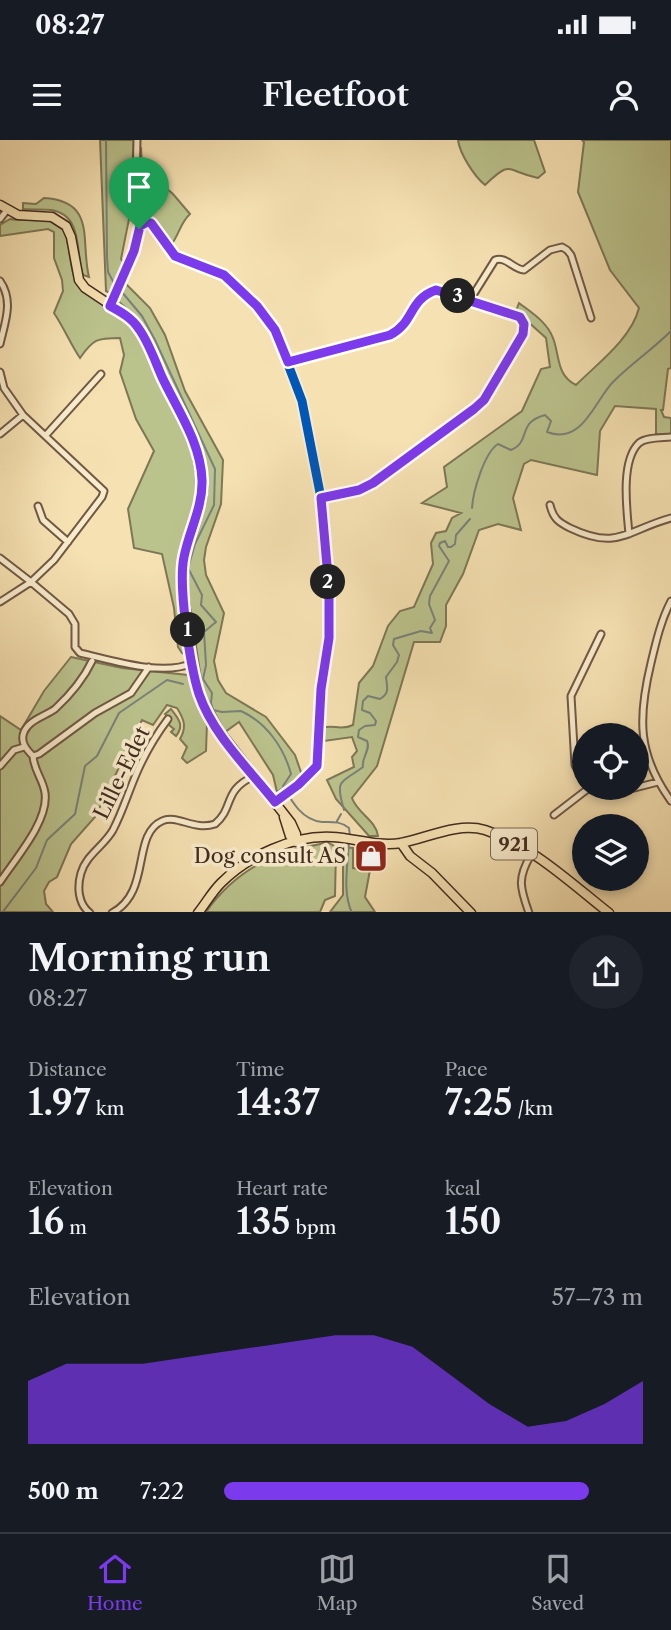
<!DOCTYPE html>
<meta charset="utf-8">
<style>
body{margin:0;font-family:"Libre Caslon Text",serif;background:#20242c;color:#f1f3f6;height:100vh;display:flex;flex-direction:column;font-size:26px;white-space:nowrap}
*{box-sizing:border-box;margin:0}
p{font-size:23px;color:#9ea1a6}
.icon{flex:none;width:38px;height:38px;fill:none;stroke:currentColor;stroke-width:2;stroke-linecap:round;stroke-linejoin:round}
.map{position:relative;height:772px;overflow:hidden}
.panel{display:flex;flex-direction:column;background:#171b24;flex:1}
.panel>*{flex:none}
.buttons{position:absolute;left:572px;top:583px;display:grid;gap:14px}
.buttons a{display:grid;place-items:center;width:77px;height:77px;border-radius:50%;background:#171b24;box-shadow:0 4px 10px #0003;font-size:35px}
.pin{position:absolute;display:grid;place-items:center;width:60px;height:60px;color:#fff;margin:-72px -30px;border-radius:50% 50% 50% 0;rotate:-45deg;box-shadow:0 0 7px #0007}
.pin .icon{rotate:45deg}
.km{position:absolute;width:35px;height:35px;margin:-18px;border-radius:50%;background:#222;color:#fff;font-size:19px;line-height:35px;text-align:center}
.round{display:grid;place-items:center;flex:none;width:74px;height:74px;border-radius:37px;background:#20242c}
.headline{display:flex;align-items:center;justify-content:space-between;height:119px;padding:0 28px}
h1{font-size:38px;font-weight:600;line-height:52px}
.stats{display:grid;grid-template-columns:repeat(3,1fr);gap:10px;height:119px;padding:7px 28px}
.stats div{display:grid;align-content:center}
.stats b{font-size:35px;font-weight:600}
.stats small{font-size:19px;font-weight:400}
.stats p{font-size:19px}
.chart{height:196px;padding:14px 28px}
.chart p{display:flex;justify-content:space-between}
.chart svg{width:100%;height:126px;margin-top:7px;fill:#7c3aed;opacity:.7}
ul{padding:0 28px;list-style:none;font-size:23px}
li{display:grid;grid-template-columns:112px 84px 1fr;align-items:center;height:52px}
li i{height:18px;border-radius:9px;background:#7c3aed}
.status{display:flex;justify-content:space-between;align-items:center;height:49px;padding:0 35px;background:#171b24;direction:ltr}
.status svg{height:19px;fill:currentColor}
header{display:flex;justify-content:space-between;align-items:center;height:91px;padding:0 28px;background:#171b24;font-size:32px;font-weight:600}
.dock{display:flex;justify-content:space-around;align-items:center;height:98px;border-top:2px solid #363941;background:#171b24;font-size:19px;color:#9ea1a6}
.dock a{display:grid;justify-items:center;gap:4px}
.dock .current{color:#7c3aed}
.map>svg:first-child{display:block}
.green{fill:#bbc38d;stroke:#7e7756;stroke-width:2}
.lines{fill:none;stroke-linecap:round;stroke-linejoin:round}
.stream{stroke:#7a817a;stroke-width:2}
.minor-casing{stroke:#6f5844;stroke-width:9}
.primary-casing{stroke:#422b1f;stroke-width:11}
.minor{stroke:#f9eccd;stroke-width:5}
.primary{stroke:#f6e1b2;stroke-width:8}
.cycleway-casing{stroke:#f9eccd;stroke-width:13}
.cycleway{stroke:#0057b8;stroke-width:9}
.route-casing{stroke:#fff;stroke-width:14}
.route{stroke:#7c3aed;stroke-width:9}
.labels{text-anchor:middle;stroke-width:7;stroke-linejoin:round;paint-order:stroke}
.shield{fill:#f9eccd;stroke:#796553;stroke-width:2}
.shield-label{font-size:19px;font-weight:bold;fill:#422b1f}
.street-label{font-size:21px;fill:#422b1f;stroke:#f9eccd}
.poi-label{font-size:21px;fill:#422b1f;stroke:#f9eccd;text-anchor:end}
</style>
<div class="status"><b>08:27</b><svg viewBox="0 0 49 12"><path d="M0 12V9h3v3zM5 12V6h3v6zM10 12V3h3v9zM15 12V0h3v12zM26 1h20v11H26zM47 4h2v5h-2z"/></svg></div>
<header><svg class="icon" aria-label="menu" viewBox="0 0 24 24"><path d="M4 6h16M4 12h16M4 18h16"/></svg>Fleetfoot<svg class="icon" aria-label="person" viewBox="0 0 24 24"><circle cx="12" cy="8" r="4"/><path d="M4 21q1-7 8-7t8 7"/></svg></header>
<div class="map">
<svg width="671" height="773" viewBox="0 0 671 773">
<rect width="100%" height="100%" fill="#f6e1b2"/>
<filter id="stains"><feTurbulence type="fractalNoise" baseFrequency=".00286" numOctaves="4"/><feColorMatrix values="0 0 0 0 .2 0 0 0 0 .09 0 0 0 0 .02 0 0 0 .5 -.17"/></filter>
<radialGradient id="worn" r=".72"><stop offset=".6" stop-color="#630" stop-opacity="0"/><stop offset="1" stop-color="#630" stop-opacity=".3"/></radialGradient>
<path class="green" d="M100,0H134L132,35L137,74H130L121,119L126,126L112,154L106,151Z
M458,0H534L545,32L538,38C505,31 512,19 485,45C474,36 460,14 458,0Z
M582,0H671V228L668,229L663,270H661L664,277L671,278V295L656,294V269L615,266L600,291L597,335L531,320L524,324L513,358L521,390L498,384L479,390L463,434L446,465V486L440,502H414L377,626L352,658C357,673 376,680 378,696H369L336,659L327,640L354,627L352,617L357,611L352,597L324,601L322,598L323,588C332,584 341,591 353,585L359,543L373,526L388,486L400,471L414,467L433,424L431,403L436,393L446,391L452,378L461,373L422,363L447,347L444,327L522,271L541,229L550,227L546,198L516,171L519,163C532,173 547,182 553,198C560,216 556,235 576,245C598,223 631,199 639,168L610,130L578,52L584,2Z
M141,7L142,27L173,54L190,74C180,83 179,95 171,105L143,71L138,41Z
M44,58C97,61 80,101 89,137L83,135C75,113 84,75 51,70C42,69 33,70 23,69V63L36,64Z
M10,79C24,82 40,76 55,82C74,89 65,129 80,147L120,176L139,196L191,309L198,337V349L195,369L181,408L178,426L186,515L182,513L178,507L174,468L162,414L134,408L128,369L154,311L136,279L120,232L124,215L120,198C97,198 93,199 80,218C71,205 64,188 54,173L63,151L62,140L54,118V92L48,89L0,96V85Z
M125,143L150,168L165,195L185,251L223,320L221,364L206,407L204,420L206,435L224,473L214,521L218,540L226,553L266,577L295,615L302,635L277,652L273,635L239,582L225,592L203,551L188,455L187,427L206,363L208,346L206,326L190,284L147,192L141,182L117,160Z
M71,517L122,528L188,535L194,556L207,582L206,611L187,623L182,618L187,607L180,599C187,587 184,579 177,568L167,565L153,585L142,580L95,677L71,704L57,737L49,742L44,751L46,764L53,772H0V576L21,590L44,551Z
M171,569C178,578 185,585 176,596L171,592L174,589L169,585L170,578L165,574Z
M327,702L334,706L336,710L335,756L325,760L320,772H206C227,742 255,722 289,711C302,707 315,706 327,702Z
M343,707L353,708V728L370,730L365,757L375,772H330L343,755Z"/>
<g class="lines">
<path class="stream" d="M106,0L107,117L108,132L115,145
M121,151L142,176L155,200L215,329L214,365L195,404L188,428L202,455L201,465L216,482L204,492L206,525L203,539L212,553L211,563L213,570L222,572L241,571C267,583 284,608 291,634L283,646C292,662 302,680 322,682C333,682 340,681 349,688L350,696
M472,368C473,352 484,313 498,304L511,310C532,301 516,283 545,275L551,281L547,292C583,306 595,259 614,241C632,223 653,209 671,191
M344,670C335,639 340,644 363,627C361,618 371,610 367,601L358,597L359,590L365,586L375,585L376,581L370,573L362,570L363,561L368,556L380,559C390,553 387,547 386,537L397,522L399,515L393,505L394,499L421,491L432,493L430,488L435,480L429,464L430,456L449,421L439,406L440,403L445,401L448,407H451L455,404L456,395L470,379
M337,681L341,674
M349,701C348,724 342,752 352,773
M2,773L36,728L47,700L75,674L85,626L97,616L119,573L167,540L183,544"/>
<defs>
<path id="minor" d="M137,0L136,42L143,83
M0,79L7,70
M0,141C14,161 5,182 0,204
M470,160L495,120C506,116 513,129 524,130L550,110L562,107L567,110L571,115L591,178
M111,165L134,111L139,89L145,82L151,84L175,116L224,135L257,166L275,190L302,261L321,358L329,448V498L321,549L317,626L298,645L275,662
M287,222L390,195C416,182 406,161 436,150L520,177L524,184L523,194L484,260L474,269L373,343L359,350L321,358
M0,232L4,248L23,275
M0,294L23,275L104,351L102,357L54,420L31,442L0,418
M46,295L101,234
M550,365C553,378 558,382 570,388C618,411 627,390 671,378
M38,366L43,380L68,402
M629,394C627,371 620,321 639,303C646,297 662,298 671,297
M671,461C661,480 656,502 651,523C638,577 637,614 671,661
M0,462L31,442L69,474L75,484V507L80,513C111,520 163,537 192,523
M33,616L39,614L95,573L131,553L149,527
M33,616C26,609 20,602 24,592C29,580 45,576 55,569C69,556 84,538 92,521
M0,626L14,610L24,607
M584,643L575,625L571,556L601,494
M589,648L607,655L658,642
M554,675L589,648
M0,742C15,719 49,681 45,653C43,639 34,631 33,616
M90,773C78,764 77,747 81,733C86,715 104,706 113,690C123,671 129,650 138,630C146,612 156,595 168,579
M112,773C152,752 131,695 162,681C177,674 194,691 215,684C235,667 222,651 254,636
M529,773C520,748 517,738 531,715"/>
<path id="primary" d="M0,65L18,75L52,77L66,86L71,97L79,140L85,148L124,174L138,187L184,281L196,311L202,339V356L186,408L182,439L192,523L199,553L207,574L223,596L291,683L296,694V702
M284,677L290,696L296,702
M401,703L410,716L432,733L471,773
M198,773C206,763 212,752 221,743C248,716 293,695 332,697C355,698 378,707 401,703C427,698 458,682 485,690C531,705 571,743 609,773"/>
</defs>
<use href="#minor" class="minor-casing"/>
<use href="#primary" class="primary-casing"/>
<use href="#minor" class="minor"/>
<use href="#primary" class="primary"/>
<defs>
<path id="cycleway" d="M111,165L134,111L139,89L145,82L151,84L175,116L224,135L257,166L275,190L302,261L321,358L329,448V498L321,549L317,626L298,645L275,662
M287,222L390,195C416,182 406,161 436,150L520,177L524,184L523,194L484,260L474,269L373,343L359,350L321,358"/>
</defs>
<use href="#cycleway" class="cycleway-casing"/>
<use href="#cycleway" class="cycleway"/>
</g>
<g class="lines">
<defs>
<path id="route" d="M147,82L151,83L175,116L224,135L257,166L275,190L288,222L390,195C415,182 408,160 436,150L520,177L524,184L523,194L484,260L474,269L373,343L359,350L321,358L329,448V498L321,549L317,626L298,645L275,662C249,629 213,595 199,554C190,526 178,445 184,417C189,391 203,367 202,340C201,303 177,269 162,237C155,221 149,203 139,189C132,178 121,172 110,166L134,111L140,86Z"/>
</defs>
<use href="#route" class="route-casing"/>
<use href="#route" class="route"/>
</g>
<defs>
<symbol id="shop-square" viewBox="-11 -11 22 22"><rect x="-9" y="-9" width="18" height="18" rx="4" fill="#8f2418" stroke="#f9eccd"/><path d="M-5-2.5h2.3a2.7 3.5 0 0 1 5.4 0H5L5.5 6h-11ZM-1.5-2.5h3a1.5 2.3 0 0 0-3 0Z" fill="#fff"/></symbol>
</defs>
<g fill-rule="evenodd">
<use href="#shop-square" x="352" y="697" width="38" height="38"/>
</g>
<g class="labels">
<rect class="shield" x="491" y="688.5" width="46" height="31" rx="5"/>
<g class="shield-label">
<text x="514" y="711">921</text>
</g>
<g class="street-label">
<text transform="translate(122 633) rotate(-64)" y="7">Lille-Edet</text>
</g>
<g class="poi-label">
<text x="346" y="723">Dog consult AS</text>
</g>
</g>
<rect width="100%" height="100%" filter="url(#stains)"/>
<rect width="100%" height="100%" fill="url(#worn)"/>
</svg>
<div class="buttons">
<a><svg class="icon" aria-label="locate" viewBox="0 0 24 24"><circle cx="12" cy="12" r="6"/><path d="M12 2v4M12 18v4M2 12h4M18 12h4"/></svg></a>
<a><svg class="icon" aria-label="layers" viewBox="0 0 24 24"><path d="M12 4l9 5-9 5-9-5zM3 14l9 5 9-5"/></svg></a>
</div>
<div class="pin" style="left:139px;top:89px;background:#1e9e55"><svg class="icon" aria-label="arrive" viewBox="0 0 24 24"><path d="M6 21V4h12l-3 4 3 4H6"/></svg></div>
<b class="km" style="left:188px;top:490px">1</b>
<b class="km" style="left:328px;top:442px">2</b>
<b class="km" style="left:458px;top:156px">3</b>
</div>
<section class="panel">
<div class="headline"><div><h1>Morning run</h1><p>08:27</p></div><a class="round"><svg class="icon" aria-label="share" viewBox="0 0 24 24"><path d="M12 15V3M7 8l5-5 5 5M5 13v7h14v-7"/></svg></a></div>
<div class="stats">
<div><p>Distance</p><b>1.97<small> km</small></b></div>
<div><p>Time</p><b>14:37</b></div>
<div><p>Pace</p><b>7:25<small> /km</small></b></div>
</div>
<div class="stats">
<div><p>Elevation</p><b>16<small> m</small></b></div>
<div><p>Heart rate</p><b>135<small> bpm</small></b></div>
<div><p>kcal</p><b>150</b></div>
</div>
<div class="chart"><p><span>Elevation</span>57–73 m</p>
<svg viewBox="0 0 160 44" preserveAspectRatio="none"><path d="M0 44V22L10 16L20 16L30 16L40 14L50 12L60 10L70 8L80 6L90 6L100 10L110 20L120 30L130 38L140 36L150 30L160 22V44z"/></svg>
</div>
<ul>
<li><b>500 m</b>7:22<i style="width:87%"></i></li>
</ul>
</section>
<nav class="dock">
<a class="current"><svg class="icon" aria-label="home" viewBox="0 0 24 24"><path d="M3 11l9-7 9 7M6 9v11h12V9"/></svg>Home</a>
<a><svg class="icon" aria-label="map" viewBox="0 0 24 24"><path d="M3 6l6-2 6 2 6-2v14l-6 2-6-2-6 2zM9 4v14M15 6v14"/></svg>Map</a>
<a><svg class="icon" aria-label="saved" viewBox="0 0 24 24"><path d="M7 4h10v16l-5-4-5 4z"/></svg>Saved</a>
</nav>
